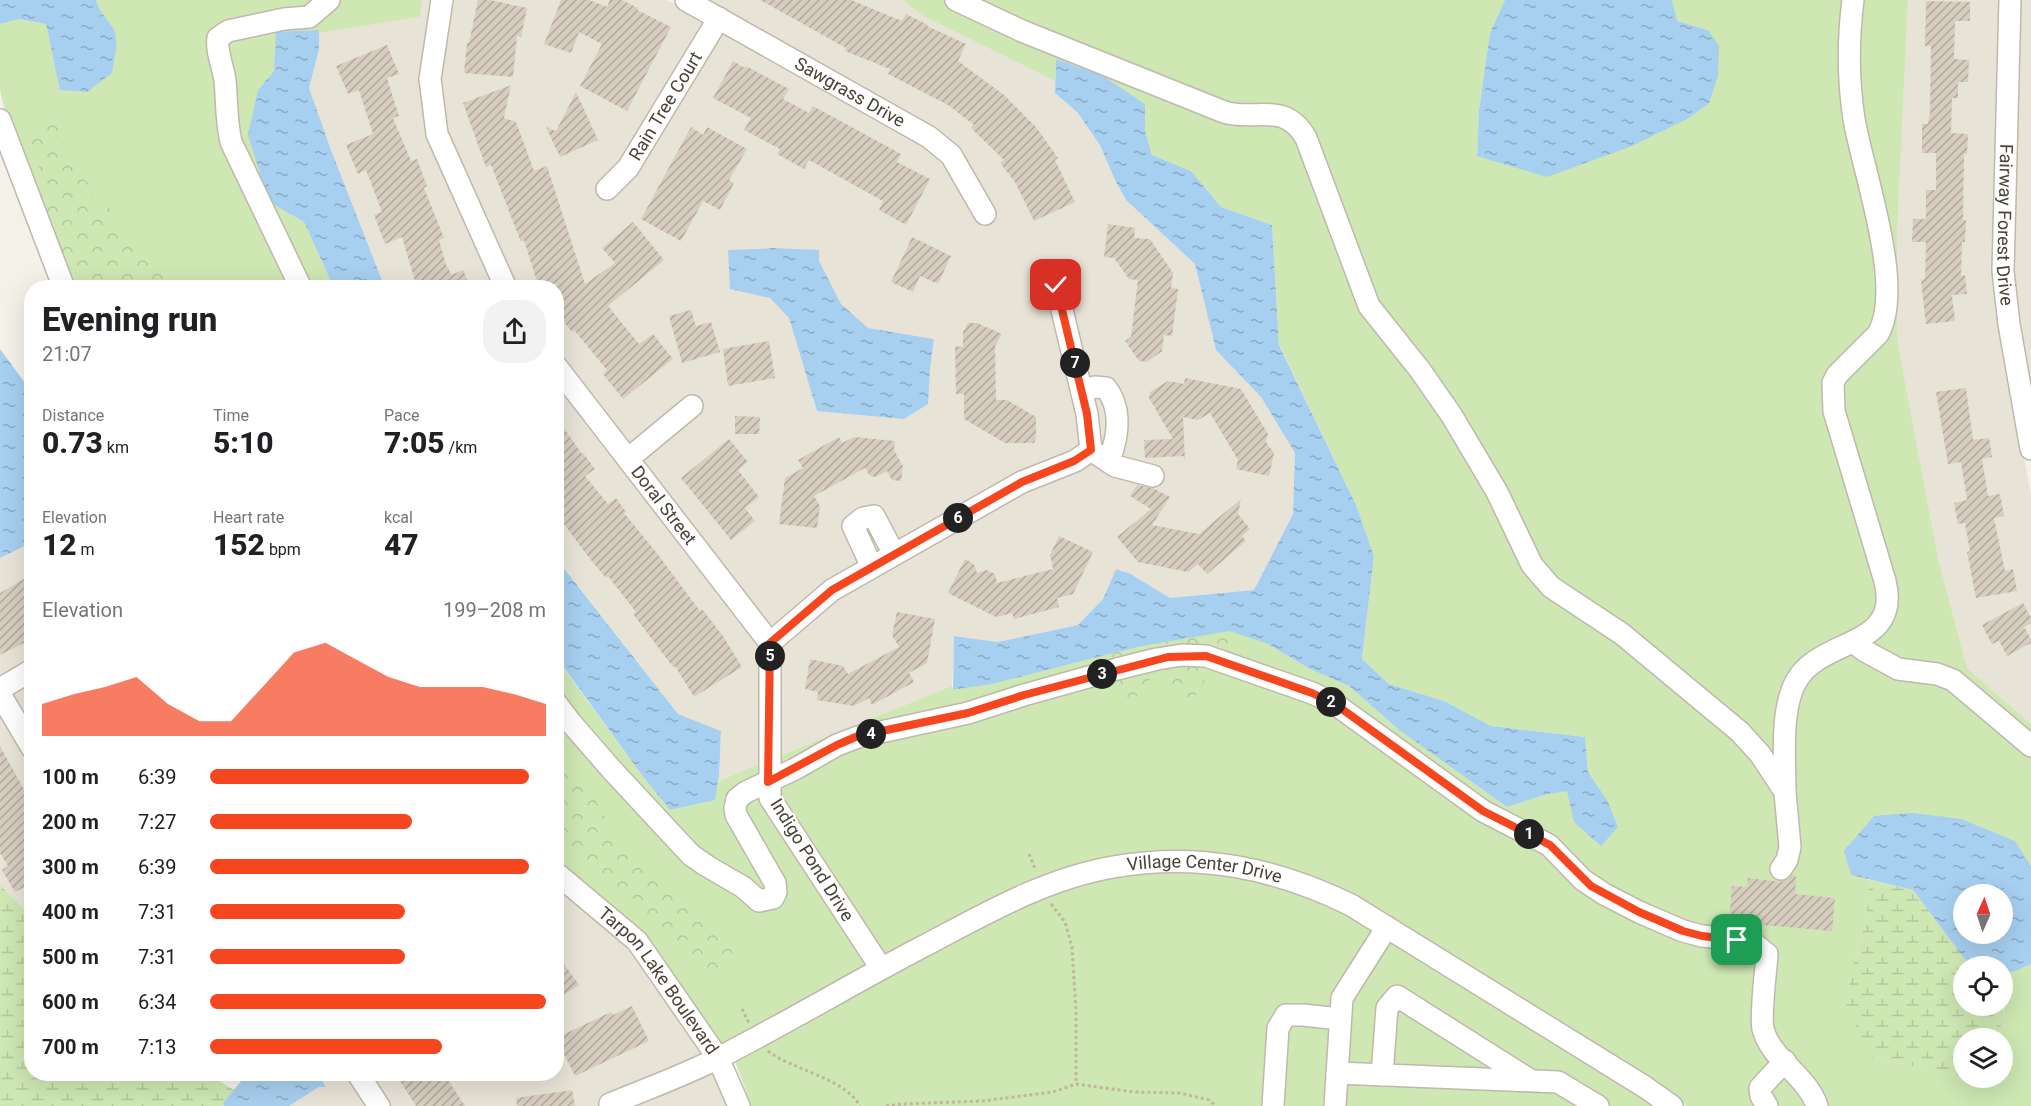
<!DOCTYPE html>
<meta charset="utf-8">
<style>
body{margin:0;font-family:Roboto,sans-serif;background:#f2f2f2;color:#202124;height:100vh;display:flex;flex-direction:column;font-size:22px;white-space:nowrap}
*{box-sizing:border-box;margin:0}
p{font-size:20px;color:#757577}
.icon{flex:none;width:33px;height:33px;fill:none;stroke:currentColor;stroke-width:2;stroke-linecap:round;stroke-linejoin:round}
.map{position:relative;flex:1;overflow:hidden}
.sheet{position:absolute;left:24px;top:280px;width:540px;height:801px;display:flex;flex-direction:column;background:#fff;border-radius:24px;box-shadow:0 6px 24px #0002}
.sheet>*{flex:none}
.needle{width:39px;rotate:3deg}
.controls{position:absolute;left:1953px;top:884px;display:grid;gap:12px}
.controls a{display:grid;place-items:center;width:60px;height:60px;border-radius:50%;background:#fff;box-shadow:0 6px 24px #0002;font-size:30px}
.pin{position:absolute;display:grid;place-items:center;width:51px;height:51px;color:#fff;margin:-26px;border-radius:12px;box-shadow:0 3px 9px #0006}
.km{position:absolute;width:30px;height:30px;margin:-15px;border-radius:50%;background:#222;color:#fff;font-size:16px;line-height:30px;text-align:center}
.round{display:grid;place-items:center;flex:none;width:63px;height:63px;border-radius:24px;background:#f2f2f2}
.head{display:flex;align-items:center;justify-content:space-between;height:102px;padding:0 18px}
h1{font-size:33px;font-weight:800;line-height:45px}
.metrics{display:grid;grid-template-columns:repeat(3,1fr);gap:9px;height:102px;padding:6px 18px}
.metrics div{display:grid;align-content:center}
.metrics b{font-size:30px;font-weight:800}
.metrics small{font-size:16px;font-weight:400}
.metrics p{font-size:16px}
.chart{height:168px;padding:12px 18px}
.chart p{display:flex;justify-content:space-between}
.chart svg{width:100%;height:108px;margin-top:6px;fill:#f5461f;opacity:.7}
ul{padding:0 18px;list-style:none;font-size:20px}
li{display:grid;grid-template-columns:96px 72px 1fr;align-items:center;height:45px}
li i{height:15px;border-radius:8px;background:#f5461f}
.map>svg:first-child{display:block}
.residential{fill:#e8e3d7;fill-rule:evenodd}
.green{fill:#cee7b3}
.forest{fill:url(#forest-crowns)}
.wetland{fill:url(#wetland-marsh)}
.water{fill:url(#water-ripples);fill-rule:evenodd}
.building{fill:url(#building-hatch)}
.lines{fill:none;stroke-linecap:round;stroke-linejoin:round}
.minor-casing{stroke:#bfb9ac;stroke-width:24}
.path{stroke:#c1b59d;stroke-width:3;stroke-dasharray:3 3;stroke-linecap:butt}
.minor{stroke:#fff;stroke-width:21}
.route-casing{stroke:#fff;stroke-width:12}
.route{stroke:#f5461f;stroke-width:8}
.labels{text-anchor:middle;stroke-width:4.5;stroke-linejoin:round;paint-order:stroke}
.street-label{font-size:18px;fill:#484237;stroke:#fff}
</style>
<div class="map">
<svg width="2031" height="1106" viewBox="0 0 2031 1106">
<defs>
<pattern id="forest-crowns" width="20" height="18" patternUnits="userSpaceOnUse" patternTransform="scale(1.5)"><rect width="20" height="18" fill="#cee7b3"/><path d="M2 6a3 3 0 1 1 6 0M12 15a3 3 0 1 1 6 0" fill="none" stroke="#b2c79b"/></pattern>
<pattern id="wetland-marsh" width="20" height="14" patternUnits="userSpaceOnUse" patternTransform="scale(1.5)"><rect width="20" height="14" fill="#cee7b3"/><path d="M1 5h8M5 5V1M11 12h8M15 12V8" fill="none" stroke="#b2c79b"/></pattern>
<pattern id="water-ripples" width="26" height="14" patternUnits="userSpaceOnUse" patternTransform="scale(1.5)"><rect width="26" height="14" fill="#a7cfef"/><path d="M2 4q2-2 4 0t4 0M15 11q2-2 4 0t4 0" fill="none" stroke="#8aaac2"/></pattern>
<pattern id="building-hatch" width="6" height="6" patternUnits="userSpaceOnUse" patternTransform="scale(1.5)"><rect width="6" height="6" fill="#d6cdbf"/><path d="M-1 1l2-2M0 6l6-6M5 7l2-2" fill="none" stroke="#b0a89c"/></pattern>
</defs>
<rect width="100%" height="100%" fill="#f4f1e9"/>
<path class="residential" d="M422,0H434L422,77L497,288H385L331,150L309,88L319,50V33L420,17Z
M451,0H667L707,22L622,162L596,188L606,202L635,173L722,31L925,145L944,161L982,226L996,216L958,150L705,0H903L923,16L1055,81V93L1078,113L1100,145L1115,180L1126,200L1195,264L1216,350L1261,397L1295,453L1293,514L1254,590L1170,598L1132,574L1116,569L1103,599L1078,625L998,642L955,636L952,686L777,757L778,647L836,597L1025,491L1077,470L1095,412L1062,274L1046,279L1079,416L1082,445L833,577L771,630L640,461L704,409L695,394L629,447L557,352L556,288H515L445,131L438,79ZM775,248L819,250V261L841,305L868,328L934,339L930,369L817,411L789,318L728,250Z
M1908,0H2002L2001,326L2031,497V724L1967,668L1938,558L1897,339V234Z
M2018,0H2031V402L2011,271Z
M557,380L762,646L760,764L719,781L721,731L678,714L557,558Z
M31,543V659L0,679V558Z
M31,680V731L10,694Z
M0,711L31,765V916L0,885Z
M557,884L631,947L705,1054L602,1106H389L368,1074H556Z
M714,1070L730,1106H630Z
M318,1074H347L368,1106H289L319,1087H326Z"/>
<path class="green" d="M96,0H422L420,17L319,33V31L274,71L258,90L269,202L304,222L334,288H73L5,111L0,90V24L19,19L46,24L53,56L113,27L98,11Z
M903,0H1505L1490,33L1479,110L1477,155L1708,30L1676,21L1672,0H1908L1897,234V339L1938,558L1967,668L2031,724V866L2014,841L1851,875L1870,880L1866,920L1852,968L1873,1058L1964,1077H2002V1038H1998L2004,1014L2003,974L2018,970L2031,964V1106H1686L1674,1097L1386,914L1355,897L1320,880L1260,861L1234,856L1144,853L884,956L778,795L777,757L952,686L953,690L992,684L1137,647L1229,631L1268,644L1310,669L1349,686L1399,730L1507,807L1548,794L1568,790L1574,822L1607,800L1588,772L1585,737L1491,726L1444,701L1389,684L1362,659L1374,556L1356,505L1279,344L1272,225L1221,207L1191,171L1152,155L1145,131V104L1056,59L1055,81L923,16Z
M556,658L644,778L670,810L714,800L719,781L760,764L869,965L723,1045L698,1014L642,933L557,861Z
M1170,871C1190,872 1211,872 1231,875C1282,881 1331,904 1375,930L1335,993L1327,1106H748L747,1093L734,1059L879,980L1025,904L1057,891L1114,876Z
M1390,939L1656,1106H1343L1350,1002Z"/>
<path class="forest" d="M45,115L57,118L63,144L73,170L89,184L93,198L98,204L114,210L118,236L134,249L143,250L156,258L166,281V288H68L59,251L60,243L58,236L46,217L44,205L39,200L34,187L41,171C31,152 18,125 45,115Z
M1229,627L1235,643L1232,658L1202,663C1210,680 1203,682 1196,695L1175,700L1159,668L1153,641Z
M1146,644L1154,672C1146,682 1146,701 1126,697L1123,693L1118,691L1117,687H1111L1109,684L1096,654Z
M557,766C566,766 573,771 581,777C591,787 595,801 602,812C615,835 633,854 650,873C661,884 671,896 683,905C703,921 745,935 728,968C703,982 668,942 654,924C648,917 644,908 637,902C622,888 604,879 589,866C577,856 568,843 558,832L560,826H557Z"/>
<path class="wetland" d="M1870,880L1913,890L1970,966H1964V1005H2002L2004,1014L1998,1038H1964L1963,1077L1873,1058L1846,1008L1852,968L1866,920Z
M0,885L31,916L32,1074H207L234,1090L223,1103L224,1106H0Z"/>
<path class="water" d="M0,0H96C99,12 104,15 111,25C121,37 114,59 112,73L87,92L60,90L46,24L19,19L0,24Z
M1505,0H1672L1677,21L1708,30L1719,46L1718,76L1709,103L1689,118L1632,146L1547,177L1477,156L1479,110L1490,33Z
M319,30V50L309,88L331,150L385,288H334L304,222L269,202L248,135L258,90L274,71L276,32Z
M1056,59L1103,76L1145,104V131L1152,155L1191,171L1221,207L1272,225L1279,345L1356,505L1374,556L1362,659L1389,684L1444,701L1491,726L1585,737L1588,772L1607,800L1618,827L1601,846L1574,822L1567,791L1548,794L1507,807L1399,730L1349,686L1310,669L1268,644L1229,631L1137,647L992,684L953,690L954,636L998,642L1078,625L1103,599L1116,569L1131,574L1170,598L1254,590L1293,514L1295,453L1261,397L1216,350L1195,264L1126,200L1115,180L1100,145L1078,113L1055,93Z
M775,248L819,250V261L841,304L868,328L934,339L930,369L928,404L904,419L817,411L789,318L770,298L730,289L728,250Z
M0,349L31,391V543L0,558Z
M556,558L678,714L721,731L719,777L715,800L670,810L644,778L557,658Z
M1912,813L1961,819L2015,841L2031,866V964L2018,970L2003,974L2002,966H1970L1913,890L1851,875L1844,851L1874,816ZM1964,894H2002V933H1964Z
M247,1074H318L326,1087H319L289,1106H224L223,1103Z"/>
<path class="building" d="M478,0H490L527,8L521,37L517,36L513,77L464,73L467,43H469Z
M561,0H589L607,7L610,0H622L638,8L637,10L671,27L627,111L580,86L602,44L579,32L571,53L544,44Z
M760,0H851L902,21L906,14L928,25L927,26L966,44L958,61L1004,95L1036,127L1058,158L1055,160L1075,202L1034,221L1015,182L1000,163L1004,160L971,128L974,125L948,105L888,74L890,69L845,51L846,48Z
M1926,1L1970,2V21H1955L1954,59L1969,60L1968,82H1958V98H1952L1951,133L1968,134L1967,154H1964L1963,220H1966L1965,242H1962L1961,276L1965,275L1967,294L1952,295L1955,321L1926,324L1921,280L1925,279L1926,242H1912L1913,219H1926V190H1936V153H1922V124H1928L1930,112L1931,46H1925Z
M387,45L399,74L387,78L399,116L393,118L411,161L417,159L427,186L424,188L444,238L439,240L447,268L448,267L451,275L463,270L471,288H417L402,237L385,244L374,215L382,212L366,170L358,174L346,145L373,134L359,90L348,94L336,66Z
M733,61L745,68L746,66L789,89L783,99L809,113L813,106L901,154L897,162L930,179L906,225L879,210L883,201L809,160L804,169L777,154L780,149L744,130L751,118L713,98Z
M511,85L504,118L516,122L534,171L547,166L585,284L615,263L602,248L633,222L664,260L608,306L639,344L653,334L673,359L623,399L603,374L607,370L574,330L572,332L556,312V283L539,288L524,240L521,242L491,165L486,167L463,103Z
M576,92L598,140L560,157L546,127L556,131Z
M691,127L703,135L707,127L747,149L729,180L734,183L720,210L703,201L681,241L641,219Z
M1108,224L1135,228L1134,238L1150,239L1173,273L1171,288L1178,289L1172,336L1164,335L1162,351L1147,362L1139,361L1125,341L1131,337L1138,280L1129,279L1114,258L1104,257Z
M912,237L951,256L938,284L920,276L913,292L891,282Z
M691,310L696,326L711,322L720,352L682,363L669,316Z
M968,323H977L1002,334L995,346L996,400H1007L1036,417V438L1034,443H1005L964,419V394H956L955,346L963,347V332Z
M769,341L775,378L728,386L723,349Z
M1185,378L1241,389L1268,434L1266,442L1274,453L1269,476L1236,469L1238,460L1210,413L1198,420L1183,417L1185,460L1183,456L1145,458L1144,440L1173,439L1149,398L1150,392L1168,381L1184,384Z
M1966,388L1973,440L1989,438L1992,457L1982,459L1988,496L2000,494L2004,516L1994,518L2005,571L2013,569L2017,591L1976,598L1967,552L1970,551L1965,523L1958,524L1954,503L1967,500L1961,462L1948,464L1936,392Z
M735,416L760,417L759,434H735Z
M556,417L582,454L583,453L595,469L585,476L608,504L616,498L626,512L624,513L656,552L700,611L702,609L723,636L742,667L694,697L675,666L673,667L633,614L636,612L608,576L606,578L586,554L556,513Z
M839,437L842,443L854,437L895,441L894,450L903,466L901,481L892,480L887,471L876,477L870,476L865,468L814,496L820,506L817,528L779,524L785,478L803,468L798,460Z
M729,439L748,462L738,470L759,497L745,508L755,521L731,540L681,478Z
M1137,485L1153,488L1170,497L1152,525L1199,534L1241,499L1238,514L1250,529L1242,536L1246,541L1207,574L1198,564L1188,572L1138,562L1117,537L1151,509L1130,496Z
M1059,536L1093,552L1073,594L1057,598L1059,607L1014,619L1012,613L996,617L948,593L965,559L974,564L977,573L987,570L995,574L997,583L1053,569L1050,555Z
M32,574V639L0,655V593Z
M2023,603L2031,618V623L2024,627L2031,639V643L2007,656L1999,641L1992,644L1982,625Z
M897,612L935,619L927,663L909,673L914,682L872,705L869,698L854,706L817,700L818,692L805,689L810,659L843,666L848,674L899,647L892,635Z
M0,746L32,804V883L15,892L2,870L8,866L0,853Z
M1792,875L1796,876L1795,894L1835,898L1832,931L1729,922L1732,886L1747,887L1748,878L1781,882L1787,880Z
M556,953L579,985L556,1000Z
M632,1006L649,1041L575,1076L556,1038L611,1012L613,1015Z
M412,1074H444L465,1106H416L400,1081Z
M572,1090L575,1106H517L516,1098Z"/>
<g class="lines">
<defs>
<g id="minor">
<path d="M442,0L430,79L437,134L506,288"/>
<path id="s1" d="M686,0L929,137L951,155L985,214"/>
<path d="M956,0L1022,31L1224,112C1256,122 1284,100 1306,138L1369,306L1420,370L1452,416L1497,492L1532,565L1551,587L1622,634L1740,732L1760,754L1785,792L1790,847L1787,860L1781,869"/>
<path id="s2" d="M2010,0L2003,271L2009,324L2031,449"/>
<path d="M0,120L64,288"/>
<path id="s3" d="M607,189L628,168L719,18"/>
<path d="M301,288L231,142C226,121 227,101 225,80C223,66 216,52 218,38L228,31L284,19L309,17L329,0"/>
<path id="s4" d="M556,366L770,643"/>
<path d="M1082,390L1095,387L1106,388C1123,410 1118,437 1109,461"/>
<path d="M1097,454L1115,466L1153,476"/>
<path d="M628,459L692,406"/>
<path d="M872,567L853,526L863,518L874,516L894,554"/>
<path d="M1853,642L1865,651L1898,669L1937,674L1953,680L2031,746"/>
<path d="M0,689L32,670"/>
<path d="M0,694L32,748"/>
<path d="M556,703L572,724L612,770L691,855L707,866L743,887L759,901L773,898L776,892L775,883L736,815L735,808L737,799L746,792L795,769L837,745L858,737L968,713L1024,695L1117,669L1157,659L1182,655L1206,656L1312,693L1335,704L1483,811L1549,845L1583,880L1604,894L1639,912L1683,931L1702,936L1751,941L1767,954C1766,970 1760,1016 1763,1029C1771,1060 1807,1075 1817,1106"/>
<path d="M1785,791C1785,758 1779,701 1801,674C1830,638 1901,645 1885,581L1834,411L1833,383L1837,375L1878,334C1905,287 1863,172 1854,119C1848,80 1848,39 1853,0"/>
<path id="s5" d="M556,873L637,941L718,1058L739,1106"/>
<path d="M881,968L770,798V643L832,590L1022,482L1075,461L1091,450L1087,414L1056,285"/>
<path d="M1337,1073L1558,1082L1598,1106"/>
<path d="M358,1074L379,1106"/>
<path d="M1382,1075L1387,1008L1397,996L1530,1080"/>
<path id="s6" d="M610,1106V1104C646,1089 683,1076 718,1058C787,1023 853,983 922,947C983,915 1044,879 1113,867C1198,852 1275,868 1351,905L1645,1087L1672,1106"/>
<path d="M1273,1106L1278,1028L1286,1015H1303L1340,1019"/>
<path d="M1335,1106L1342,998L1387,927"/>
<path d="M1767,1106L1761,1096L1760,1088L1785,1061"/>
</g>
</defs>
<use href="#minor" class="minor-casing"/>
<path class="path" d="M1029,854L1036,871
M1051,904L1065,922L1072,947L1076,1012V1083
M742,1009L749,1023
M768,1051C792,1070 845,1078 860,1106
M886,1106L903,1104L982,1101L1053,1092L1076,1084L1134,1092L1180,1093L1209,1100L1216,1106"/>
<use href="#minor" class="minor"/>
</g>
<g class="lines">
<defs>
<path id="route" d="M1056,285L1087,414L1091,450L1074,461L1022,482L832,590L770,643L768,782L837,745L858,736L968,713L1024,695L1168,657L1206,656L1312,693L1335,704L1483,811L1550,845L1591,886L1639,912L1683,931L1702,936L1737,940"/>
</defs>
<use href="#route" class="route-casing"/>
<use href="#route" class="route"/>
</g>
<g class="labels">
<g class="street-label">
<text dy="6" stroke="none"><textPath href="#s1" startOffset="188">Sawgrass Drive</textPath></text>
<text dy="6" stroke="none"><textPath href="#s3" startOffset="102">Rain Tree Court</textPath></text>
<text dy="6" stroke="none"><textPath href="#s2" startOffset="225">Fairway Forest Drive</textPath></text>
<text dy="6" stroke="none"><textPath href="#s4" startOffset="176">Doral Street</textPath></text>
<text transform="translate(812 860) rotate(58)" y="6">Indigo Pond Drive</text>
<text dy="6" stroke="none"><textPath href="#s6" startOffset="652">Village Center Drive</textPath></text>
<text dy="6" stroke="none"><textPath href="#s5" startOffset="150">Tarpon Lake Boulevard</textPath></text>
</g>
</g>
</svg>
<div class="controls">
<a><svg class="needle" viewBox="-14 -14 28 28"><path d="M0-13l5 13h-10z" fill="#e53935"/><path d="M0 13l5-13h-10z" fill="#757577"/></svg></a>
<a><svg class="icon" aria-label="locate" viewBox="0 0 24 24"><circle cx="12" cy="12" r="6"/><path d="M12 2v4M12 18v4M2 12h4M18 12h4"/></svg></a>
<a><svg class="icon" aria-label="layers" viewBox="0 0 24 24"><path d="M12 4l9 5-9 5-9-5zM3 14l9 5 9-5"/></svg></a>
</div>
<div class="pin" style="left:1737px;top:940px;background:#1e9e55"><svg class="icon" aria-label="arrive" viewBox="0 0 24 24"><path d="M6 21V4h12l-3 4 3 4H6"/></svg></div>
<div class="pin" style="left:1056px;top:285px;background:#d93025"><svg class="icon" aria-label="check" viewBox="0 0 24 24"><path d="M5 12l5 5 9-10"/></svg></div>
<b class="km" style="left:1529px;top:834px">1</b>
<b class="km" style="left:1331px;top:702px">2</b>
<b class="km" style="left:1102px;top:674px">3</b>
<b class="km" style="left:871px;top:734px">4</b>
<b class="km" style="left:770px;top:656px">5</b>
<b class="km" style="left:958px;top:518px">6</b>
<b class="km" style="left:1075px;top:363px">7</b>
<section class="sheet">
<div class="head"><div><h1>Evening run</h1><p>21:07</p></div><a class="round"><svg class="icon" aria-label="share" viewBox="0 0 24 24"><path d="M12 15V3M7 8l5-5 5 5M5 13v7h14v-7"/></svg></a></div>
<div class="metrics">
<div><p>Distance</p><b>0.73<small> km</small></b></div>
<div><p>Time</p><b>5:10</b></div>
<div><p>Pace</p><b>7:05<small> /km</small></b></div>
</div>
<div class="metrics">
<div><p>Elevation</p><b>12<small> m</small></b></div>
<div><p>Heart rate</p><b>152<small> bpm</small></b></div>
<div><p>kcal</p><b>47</b></div>
</div>
<div class="chart"><p><span>Elevation</span>199–208 m</p>
<svg viewBox="0 0 160 44" preserveAspectRatio="none"><path d="M0 44V31L10 27L20 24L30 20L40 31L50 38L60 38L70 24L80 10L90 6L100 13L110 20L120 24L130 24L140 24L150 27L160 31V44z"/></svg>
</div>
<ul>
<li><b>100 m</b>6:39<i style="width:95%"></i></li>
<li><b>200 m</b>7:27<i style="width:60%"></i></li>
<li><b>300 m</b>6:39<i style="width:95%"></i></li>
<li><b>400 m</b>7:31<i style="width:58%"></i></li>
<li><b>500 m</b>7:31<i style="width:58%"></i></li>
<li><b>600 m</b>6:34<i style="width:100%"></i></li>
<li><b>700 m</b>7:13<i style="width:69%"></i></li>
</ul>
</section>
</div>
